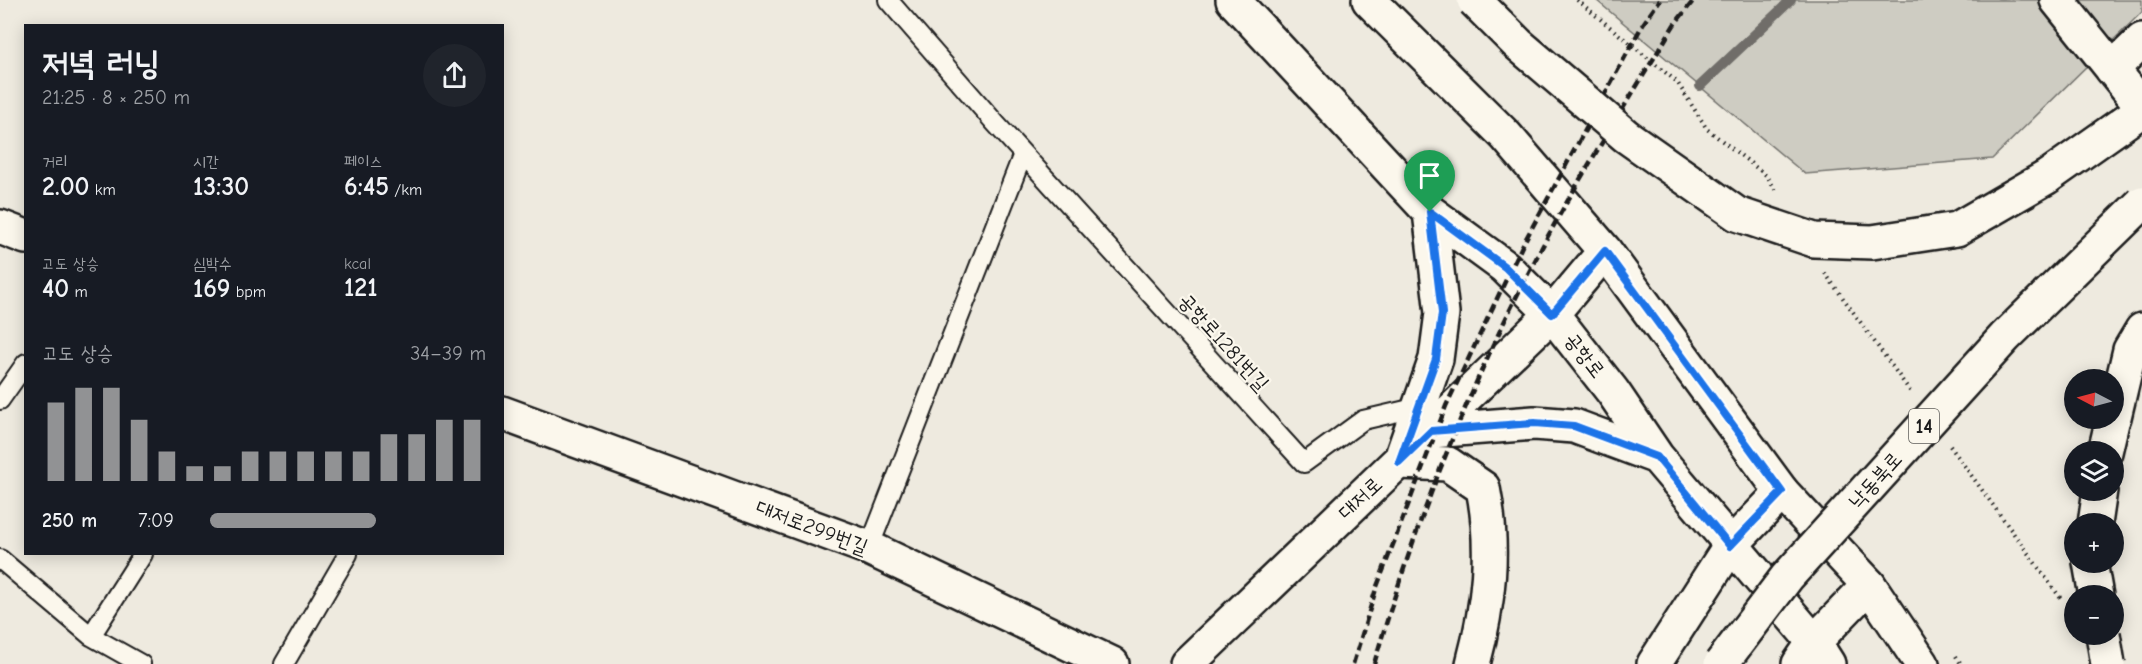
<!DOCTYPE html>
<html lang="ko">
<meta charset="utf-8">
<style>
body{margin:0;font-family:"Comic Neue","Poor Story",sans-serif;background:#20242c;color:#f1f3f6;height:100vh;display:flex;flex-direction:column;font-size:22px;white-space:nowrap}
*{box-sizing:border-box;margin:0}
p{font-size:20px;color:#9ea1a6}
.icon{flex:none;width:33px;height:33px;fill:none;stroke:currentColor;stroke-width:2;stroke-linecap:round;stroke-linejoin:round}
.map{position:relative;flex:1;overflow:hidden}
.details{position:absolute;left:24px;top:24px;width:480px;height:531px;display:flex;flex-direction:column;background:#171b24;border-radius:0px;box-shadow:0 3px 15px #0003}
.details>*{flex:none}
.needle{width:39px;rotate:276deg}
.controls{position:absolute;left:2064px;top:369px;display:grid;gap:12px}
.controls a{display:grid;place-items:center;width:60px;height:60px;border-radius:50%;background:#171b24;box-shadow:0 3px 15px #0003;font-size:30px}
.pin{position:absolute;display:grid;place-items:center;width:51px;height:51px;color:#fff;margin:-62px -26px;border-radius:50% 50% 50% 0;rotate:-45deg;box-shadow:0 0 6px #0007}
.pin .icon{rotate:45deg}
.round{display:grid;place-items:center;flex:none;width:63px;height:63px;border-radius:32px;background:#20242c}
.headline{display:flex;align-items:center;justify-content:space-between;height:102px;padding:0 18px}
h1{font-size:33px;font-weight:700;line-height:45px}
.figures{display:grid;grid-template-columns:repeat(3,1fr);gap:9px;height:102px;padding:6px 18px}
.figures div{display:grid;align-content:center}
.figures b{font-size:26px;font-weight:700}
.figures small{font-size:16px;font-weight:400}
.figures p{font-size:16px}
.chart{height:168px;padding:12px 18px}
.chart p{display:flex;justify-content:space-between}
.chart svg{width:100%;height:108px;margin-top:6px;stroke:#919294;stroke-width:6}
ul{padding:0 18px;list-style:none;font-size:20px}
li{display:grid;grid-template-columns:96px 72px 1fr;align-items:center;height:45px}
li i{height:15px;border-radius:8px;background:#919294}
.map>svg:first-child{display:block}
.green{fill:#ceccc2;stroke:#75746f;stroke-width:1.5}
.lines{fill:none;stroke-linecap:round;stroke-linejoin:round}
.stream{stroke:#6f6d69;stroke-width:10}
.lane-casing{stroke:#1c1c1c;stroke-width:22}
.street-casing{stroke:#1c1c1c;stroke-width:38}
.secondary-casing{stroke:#1c1c1c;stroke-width:38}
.primary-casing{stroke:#1c1c1c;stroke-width:38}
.path{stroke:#1c1c1c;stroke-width:4;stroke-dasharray:1.5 4.5;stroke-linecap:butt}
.lane{stroke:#fbf7ec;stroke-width:18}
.street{stroke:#fbf7ec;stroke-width:33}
.secondary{stroke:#fbf7ec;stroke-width:33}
.primary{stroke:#fbf7ec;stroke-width:33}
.rail{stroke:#1c1c1c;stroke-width:4.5;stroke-dasharray:9 4.5;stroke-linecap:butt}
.primary-bridge-casing{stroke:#1c1c1c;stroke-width:38;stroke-linecap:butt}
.primary-bridge{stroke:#fbf7ec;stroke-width:33}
.route-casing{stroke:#fff;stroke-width:12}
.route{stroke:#1a73e8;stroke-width:8}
.labels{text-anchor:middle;stroke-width:4.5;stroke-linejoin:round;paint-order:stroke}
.shield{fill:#fbf7ec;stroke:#5f5e5a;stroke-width:1.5}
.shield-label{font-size:20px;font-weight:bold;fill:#1c1c1c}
.street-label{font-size:21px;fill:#1c1c1c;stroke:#fbf7ec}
</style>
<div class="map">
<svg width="2142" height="664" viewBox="0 0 2142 664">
<rect width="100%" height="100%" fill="#eeeadf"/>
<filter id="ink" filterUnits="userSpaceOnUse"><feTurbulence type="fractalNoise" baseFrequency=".0167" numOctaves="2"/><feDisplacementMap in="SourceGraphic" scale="12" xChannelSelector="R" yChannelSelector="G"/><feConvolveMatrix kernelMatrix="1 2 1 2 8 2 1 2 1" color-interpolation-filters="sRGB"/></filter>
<g filter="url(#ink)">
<path class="green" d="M1596,0H2142V12L1992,159L1805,174Z"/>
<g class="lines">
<path class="stream" d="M1700,86L1791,0"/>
<defs>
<path id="lane" d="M888,0L996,124L1304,463L1363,420L1419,407
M0,400L26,363
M869,548L1023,154
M0,559L91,636
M141,664L91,636L143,554
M284,664L348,554"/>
<path id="street" d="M2057,0L2142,106
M2112,69L2142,40
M0,227L26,237
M502,413L869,548L1112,664"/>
<path id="secondary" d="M1233,0L1430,212L1505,267L1552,314L1613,392L1657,457L1814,642L1828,664
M1369,0L1506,136L1605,251L1782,492L1869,585L1922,664
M1431,431L1534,423L1574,426L1657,457
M1403,453L1436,359L1442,313L1430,212
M1187,664L1552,314L1605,251"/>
<path id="primary" d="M2047,177L2142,110
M2114,417L2130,350L2142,330
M2105,452L2113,418
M1399,462L1448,464L1483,488C1495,548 1489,604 1473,664
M2095,524L2100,490
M2090,562L2096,596
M1654,664L1730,546L1782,492
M1799,664L1814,642L1869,585"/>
</defs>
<use href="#lane" class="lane-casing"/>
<use href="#street" class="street-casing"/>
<use href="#secondary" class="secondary-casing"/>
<use href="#primary" class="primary-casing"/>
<path class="path" d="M1577,0L1677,82L1707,129L1767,176L1777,192
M1825,273L1910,391
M1950,446L2062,600
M1956,656L1961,664"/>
<use href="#lane" class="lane"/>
<use href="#street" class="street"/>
<use href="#secondary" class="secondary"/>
<use href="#primary" class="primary"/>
<path class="rail" d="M1353,664L1376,589L1446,406L1522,246L1643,24L1660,0
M1374,664C1417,516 1475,371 1548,236C1587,164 1632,95 1674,25L1694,0"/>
<defs>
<path id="primary-bridge" d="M1474,0L1518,44L1626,136L1737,214L1814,240L1872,242L1957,229L2047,177
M2103,634L2108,664
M1721,664L1787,577L2005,337L2142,203"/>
</defs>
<use href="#primary-bridge" class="primary-bridge-casing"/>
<use href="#primary-bridge" class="primary-bridge"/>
</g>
</g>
<g class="lines" filter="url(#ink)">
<defs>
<path id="route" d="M1430,212L1505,267L1552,314L1605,251L1782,492L1730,546L1657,457L1574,426L1534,423L1431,431L1399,462L1436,359L1442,313Z"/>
</defs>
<use href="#route" class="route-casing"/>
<use href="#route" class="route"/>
</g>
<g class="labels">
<rect class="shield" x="1909" y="409" width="30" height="34" rx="4.5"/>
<g class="shield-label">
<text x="1924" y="433">14</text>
</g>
<g class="street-label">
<text transform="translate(1224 342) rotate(48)" y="7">공항로1281번길</text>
<text transform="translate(1585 355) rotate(52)" y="7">공항로</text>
<text transform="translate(1875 480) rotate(-48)" y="7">낙동북로</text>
<text transform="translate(1360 498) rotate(-43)" y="7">대저로</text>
<text transform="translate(812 527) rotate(21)" y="7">대저로299번길</text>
</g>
</g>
</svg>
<div class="controls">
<a><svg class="needle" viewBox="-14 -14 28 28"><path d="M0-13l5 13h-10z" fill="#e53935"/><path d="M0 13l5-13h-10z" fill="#9ea1a6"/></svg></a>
<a><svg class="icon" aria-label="layers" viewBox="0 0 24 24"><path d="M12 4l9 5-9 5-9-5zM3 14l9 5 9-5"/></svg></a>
<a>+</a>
<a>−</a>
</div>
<div class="pin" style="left:1430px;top:212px;background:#1e9e55"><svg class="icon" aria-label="arrive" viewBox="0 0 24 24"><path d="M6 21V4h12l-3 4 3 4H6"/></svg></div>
<section class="details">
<div class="headline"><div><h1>저녁 러닝</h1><p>21:25 · 8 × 250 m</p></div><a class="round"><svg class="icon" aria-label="share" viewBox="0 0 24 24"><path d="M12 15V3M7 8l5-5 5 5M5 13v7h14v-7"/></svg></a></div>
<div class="figures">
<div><p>거리</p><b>2.00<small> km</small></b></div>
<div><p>시간</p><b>13:30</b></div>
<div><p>페이스</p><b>6:45<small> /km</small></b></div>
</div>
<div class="figures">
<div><p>고도 상승</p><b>40<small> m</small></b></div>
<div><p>심박수</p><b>169<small> bpm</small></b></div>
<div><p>kcal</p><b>121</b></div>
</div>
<div class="chart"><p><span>고도 상승</span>34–39 m</p>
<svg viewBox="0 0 160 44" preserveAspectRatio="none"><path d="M5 44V12M15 44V6M25 44V6M35 44V19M45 44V32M55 44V38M65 44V38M75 44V32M85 44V32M95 44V32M105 44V32M115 44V32M125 44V25M135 44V25M145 44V19M155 44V19"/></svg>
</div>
<ul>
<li><b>250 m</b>7:09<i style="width:60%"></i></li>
</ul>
</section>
</div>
